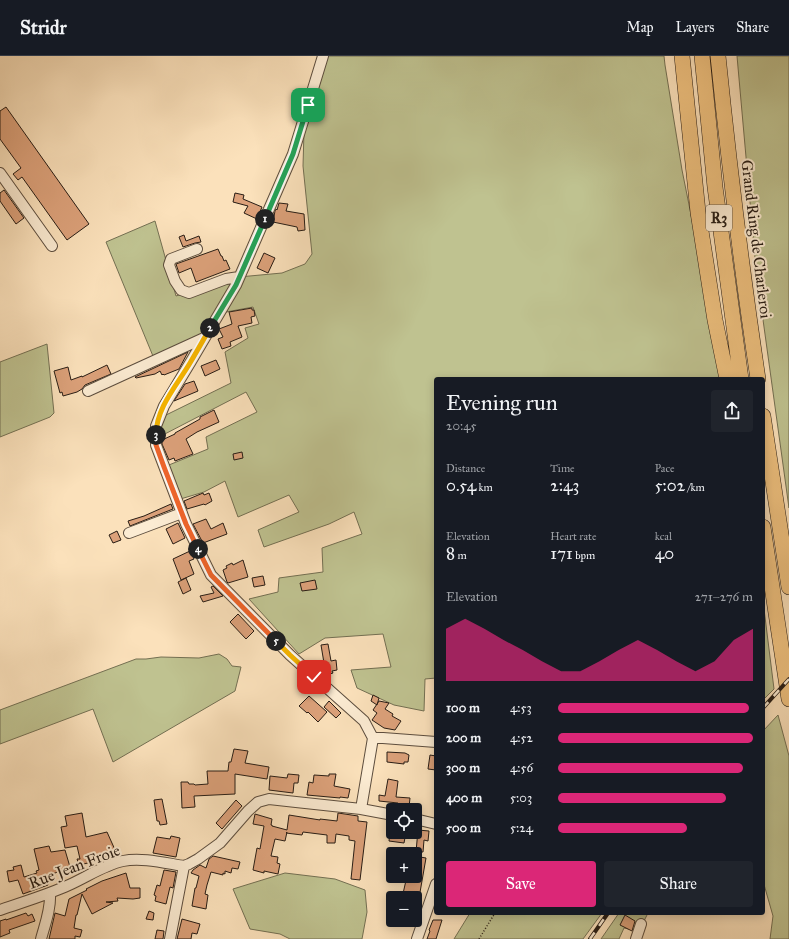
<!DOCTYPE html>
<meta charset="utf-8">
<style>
body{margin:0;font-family:"IM FELL Great Primer",serif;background:#20242c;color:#f1f3f6;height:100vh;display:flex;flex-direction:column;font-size:15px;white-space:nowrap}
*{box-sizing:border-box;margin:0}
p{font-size:13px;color:#9ea1a6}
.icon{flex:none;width:22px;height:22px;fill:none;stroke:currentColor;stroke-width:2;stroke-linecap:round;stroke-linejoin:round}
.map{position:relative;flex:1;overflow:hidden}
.sheet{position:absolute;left:434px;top:321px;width:331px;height:538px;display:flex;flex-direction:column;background:#171b24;border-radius:4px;box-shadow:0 2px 10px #0003}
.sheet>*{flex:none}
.controls{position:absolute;left:386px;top:747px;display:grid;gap:8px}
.controls a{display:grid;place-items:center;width:36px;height:36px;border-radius:4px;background:#171b24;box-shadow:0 2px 10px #0003;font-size:20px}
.pin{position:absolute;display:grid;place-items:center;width:34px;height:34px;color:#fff;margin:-17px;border-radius:8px;box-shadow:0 2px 6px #0006}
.km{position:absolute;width:20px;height:20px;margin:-10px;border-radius:50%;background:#222;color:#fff;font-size:11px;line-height:20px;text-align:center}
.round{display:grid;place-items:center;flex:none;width:42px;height:42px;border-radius:4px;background:#20242c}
.head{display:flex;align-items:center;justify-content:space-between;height:68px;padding:0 12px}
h1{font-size:22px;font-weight:600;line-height:30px}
.metrics{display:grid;grid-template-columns:repeat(3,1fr);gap:6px;height:68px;padding:4px 12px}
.metrics div{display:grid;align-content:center}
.metrics b{font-size:17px;font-weight:600}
.metrics small{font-size:11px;font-weight:400}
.metrics p{font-size:11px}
.chart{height:112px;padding:8px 12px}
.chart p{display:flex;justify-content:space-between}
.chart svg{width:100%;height:72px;margin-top:4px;fill:#db2777;opacity:.7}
.button{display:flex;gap:8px;margin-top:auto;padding:8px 12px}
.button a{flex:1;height:46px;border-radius:4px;background:#db2777;color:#fff;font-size:16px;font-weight:600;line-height:46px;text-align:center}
.button a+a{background:#20242c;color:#f1f3f6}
ul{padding:0 12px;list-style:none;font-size:13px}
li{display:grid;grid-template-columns:64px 48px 1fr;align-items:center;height:30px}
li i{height:10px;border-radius:5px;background:#db2777}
header{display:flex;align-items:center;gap:24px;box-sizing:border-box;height:56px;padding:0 20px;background:#171b24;border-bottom:1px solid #363941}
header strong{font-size:19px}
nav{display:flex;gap:22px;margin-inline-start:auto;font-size:14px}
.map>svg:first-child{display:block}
.green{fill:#bfc290;stroke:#736f52}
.building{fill:#dca17a;stroke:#271c14}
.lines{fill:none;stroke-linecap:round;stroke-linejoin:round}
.minor-casing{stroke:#5c4d3e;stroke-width:12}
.highway-casing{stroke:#271c14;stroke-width:16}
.path{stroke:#271c14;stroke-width:1.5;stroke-dasharray:1 2;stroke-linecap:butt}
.minor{stroke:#fcecd3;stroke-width:10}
.highway{stroke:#eec07e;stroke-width:15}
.rail-casing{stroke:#271c14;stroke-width:4}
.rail{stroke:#fcecd3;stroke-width:2.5;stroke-dasharray:8;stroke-linecap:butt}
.split-1-casing{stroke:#fff;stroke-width:8}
.split-2-casing{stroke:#fff;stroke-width:8}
.split-3-casing{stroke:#fff;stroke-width:8}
.split-4-casing{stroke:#fff;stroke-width:8}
.split-5-casing{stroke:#fff;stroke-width:8}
.split-6-casing{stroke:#fff;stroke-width:8}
.split-1{stroke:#22a559;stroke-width:5}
.split-2{stroke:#22a559;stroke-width:5}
.split-3{stroke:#f5b400;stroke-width:5}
.split-4{stroke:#f0652b;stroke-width:5}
.split-5{stroke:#f0652b;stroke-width:5}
.split-6{stroke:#f5b400;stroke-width:5}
.labels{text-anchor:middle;stroke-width:4;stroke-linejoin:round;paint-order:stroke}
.shield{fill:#fcecd3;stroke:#675a4d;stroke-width:1}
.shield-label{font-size:15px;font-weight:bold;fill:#271c14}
.street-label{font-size:16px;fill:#271c14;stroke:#fcecd3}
</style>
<header>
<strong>Stridr</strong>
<nav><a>Map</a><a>Layers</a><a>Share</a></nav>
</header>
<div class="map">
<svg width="789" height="883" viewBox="0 0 789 883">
<rect width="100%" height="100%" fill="#fbe1bb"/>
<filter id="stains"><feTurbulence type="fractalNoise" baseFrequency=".005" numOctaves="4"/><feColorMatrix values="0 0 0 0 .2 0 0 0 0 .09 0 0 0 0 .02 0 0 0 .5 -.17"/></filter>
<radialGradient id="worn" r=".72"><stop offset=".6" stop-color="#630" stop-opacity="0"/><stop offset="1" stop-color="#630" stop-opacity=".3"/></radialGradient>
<path class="green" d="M328,0H664L665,9L682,114L724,323H436V622L425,623L424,655L394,649L357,632L351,614L391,611L383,578L325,582L299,598L249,543L278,536L279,522L323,516L322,492L362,478L354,456L329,468L264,491L258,474L299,456L289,439L238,461L225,425L204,436L177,444L164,411L208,393L206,381L257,356L246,336L159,381L164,360L231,327L225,296L248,282L245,272L259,268L253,251L226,256L238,224L204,282L155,305L106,186L155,165L176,240L239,221L282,217L305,208L312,198L303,110L304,75Z
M737,0H789V452L756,213Z
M47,288L54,357L50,361L0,381V306Z
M763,545L774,633L763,644Z
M219,598L227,603L232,610L241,611L235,635L113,706L93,653L0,688V654L136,603H146L161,601L199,602Z
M778,659L789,700V883H770L773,860L763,825V675Z
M285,817L335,823L365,834L367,856L362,883H290L280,878L250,873L233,833Z
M470,857H602L583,883H454Z
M619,857H648L639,875L624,872L619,883H601Z"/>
<path class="building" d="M6,51L89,168L67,184L22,121L18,124L13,118L21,112L0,83V55Z
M4,134L24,162L16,168L0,145V137Z
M235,137L244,139L243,143L262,151L257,163L244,157L248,150L233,146Z
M279,147L288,148L286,155L304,158L305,174L298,175L297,171L273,166L275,155L276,153L277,154Z
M184,179L186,185L199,180L201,186L195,187L183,191L179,181Z
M218,193L221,200H222L224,205L226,204L230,213L196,226L191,212L179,217L176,208Z
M264,197L275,202L268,217L257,212Z
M252,252V254H254L255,260L251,261L252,267L238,270L242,281L230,286L231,290L222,293L218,283L223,281L219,273L232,268L229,256Z
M188,296L179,313L164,319L163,318L162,319L160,315L155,318L136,322L135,321Z
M216,304L220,313L205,320L201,310Z
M107,309L111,318L85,329L82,333L77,336L63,340L62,336L60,337L54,315L68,311L71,324L82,320V321Z
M194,325L198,335L174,345L185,328Z
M214,354L219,366L197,376L186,383L193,398L175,405L174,402L169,404L162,388V384L175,378V377L200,363V361Z
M242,396L243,402L234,404L233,398Z
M203,437L204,439L209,437L212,445L205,449L204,448L187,453L184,445Z
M171,448L173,453L130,470L128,465L144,460Z
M206,463L211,473L223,467L227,478L203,487L193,468Z
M178,467L185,482L173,488L166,473Z
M117,475L121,484L113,487L109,479Z
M190,495L194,503L189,505L194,518L181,524L173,503Z
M243,504L248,521L228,527L227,526L223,514L227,512L226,510L232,507L233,509Z
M263,520L265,529L254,531L252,522Z
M186,522L191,534L183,538L178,526Z
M315,524L317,533L302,535L300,527Z
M213,530L223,540L203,546L200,540L214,537L211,531Z
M238,558L254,575L246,583L230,566Z
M328,588L331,605L336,604L337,614L332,615L333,617L326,619L321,589Z
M373,639L379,642L377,649L371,645Z
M309,640L327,656L318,666L308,656L307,657L299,650Z
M329,645L341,657L336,662L324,651Z
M379,645L389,647L385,653L393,658L392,660L401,665L395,674L384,672L372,664L377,657L373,654Z
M234,693L248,695L245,707L269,711L267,723L235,718V738L194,740L195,751L182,752L181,726H188L189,728H194L195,729L208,728L207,715H228L229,706H231Z
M387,696L405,697L409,699L408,706H404V708L387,706Z
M430,699L436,700V714L428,713Z
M288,718L299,719L298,727H294L293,737L269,734L270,720L287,722Z
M329,718H336L334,730L350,733L348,742L340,741V742L307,739L309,726L313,727L314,719L329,720Z
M388,723L398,725L396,741L410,742L409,751L398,750V747L379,745V739L385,740Z
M162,743L167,768L160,769L159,765H157L154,744Z
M236,744L242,750L222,773L216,767Z
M82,757L86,781L107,776L116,796L97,806V805L79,809L77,803H80L77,790L65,792L61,771L67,770L65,760Z
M338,757L358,760V765L367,766L360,824L351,823L355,785L349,784V780L336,778L335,787H327V779L303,776L302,779L286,777L287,776L285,785L275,783L271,800L278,801L277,807L280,808L278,818L264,815V817L253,814L257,792L260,793L264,770L253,768L255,758L272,763L271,769H272V770L287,774L289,759L320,764V763L337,765Z
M418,774L429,775L428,785L424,784L423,796H416Z
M390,776H406L404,787L389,785Z
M171,780L180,782L176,801L153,797L157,781L170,783Z
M49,790L51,796L65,794L70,811L45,821L48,829L23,838L18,824L9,826L7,815L14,814L13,811L21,809L24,821L37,817L36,815L39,814L34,793Z
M213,800L240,806L238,813L232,812L231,817L225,815V818L223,817V819L211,816L207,829L205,838L208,839L206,853L192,850L195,832H196L199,820L191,817L193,814L200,809L206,812L209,803Z
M420,801L426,802L419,842H402L407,820H415V812H418Z
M164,814L176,816L173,832L170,831L166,848L155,845L156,840L154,839L157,829L160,830Z
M126,817L130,832H140V842L133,843L117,842L118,845L106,846L113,847L92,858L82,838L77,859H76L74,872L82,874L80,881L75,880V883H49L55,857L65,860L69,843L87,834L86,833L102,825Z
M149,855L154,857L153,864L146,863Z
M26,857L28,860L32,858L35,865L9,874L10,877L0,881V865L6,863V864Z
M625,859L635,865L632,875L620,869Z
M182,863L200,868L197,878L192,877L191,883H177Z
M433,864H442L436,883H427L430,875L429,874Z
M157,874L164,875L163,883H155Z"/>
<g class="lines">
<defs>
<path id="minor" d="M323,0L293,98L236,229L190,307L164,350L156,370V389L186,468L211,519L290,599L364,665L373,682
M0,117L52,190
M197,193L171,203L169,209L175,225L181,234L189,237L226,223L239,221
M88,335L204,282
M129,477L182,457
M361,753L373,682H383L436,686
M415,763L436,768
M0,854C23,846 47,839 69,829C87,821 104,809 123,805C141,801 165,807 184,810L189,808L198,803L220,787L248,755L258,746L269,743L296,746L361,753L393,759
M41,883C45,868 51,853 50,837
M170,883L184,810
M417,883L436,828
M636,883L641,868"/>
<path id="highway" d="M682,0L698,156L715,264L727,323
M702,0L715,131L741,323
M718,0C729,108 742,216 758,323
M763,360L789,531
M763,471L789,643"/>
</defs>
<use href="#minor" class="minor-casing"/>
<use href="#highway" class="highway-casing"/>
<path class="path" d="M479,883L495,857"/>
<use href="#minor" class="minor"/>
<use href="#highway" class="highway"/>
<defs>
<path id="rail" d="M763,652L789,623
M590,883L608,857"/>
</defs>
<use href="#rail" class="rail-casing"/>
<use href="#rail" class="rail"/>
</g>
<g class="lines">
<defs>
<path id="split-1" d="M265,163L293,98L308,49"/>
<path id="split-2" d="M210,272L236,229L265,163"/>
<path id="split-3" d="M156,379C156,352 177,329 190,307C197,295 204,283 210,272"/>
<path id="split-4" d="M156,379V389L164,411L186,468L198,493"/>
<path id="split-5" d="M198,493L211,519L276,585"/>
<path id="split-6" d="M276,585L290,599L314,621"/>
</defs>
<use href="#split-1" class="split-1-casing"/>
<use href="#split-2" class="split-2-casing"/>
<use href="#split-3" class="split-3-casing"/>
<use href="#split-4" class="split-4-casing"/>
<use href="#split-5" class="split-5-casing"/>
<use href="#split-6" class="split-6-casing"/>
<use href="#split-1" class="split-1"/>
<use href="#split-2" class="split-2"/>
<use href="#split-3" class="split-3"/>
<use href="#split-4" class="split-4"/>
<use href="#split-5" class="split-5"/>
<use href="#split-6" class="split-6"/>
</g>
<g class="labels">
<rect class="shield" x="706" y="149" width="26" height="26" rx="3"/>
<g class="shield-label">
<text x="719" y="167">R3</text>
</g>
<g class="street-label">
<text transform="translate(757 183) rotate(83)" y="6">Grand Ring de Charleroi</text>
<text transform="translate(74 810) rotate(-21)" y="6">Rue Jean Froie</text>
</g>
</g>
<rect width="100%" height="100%" filter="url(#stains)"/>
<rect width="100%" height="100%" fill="url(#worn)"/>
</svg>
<div class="controls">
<a><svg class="icon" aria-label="locate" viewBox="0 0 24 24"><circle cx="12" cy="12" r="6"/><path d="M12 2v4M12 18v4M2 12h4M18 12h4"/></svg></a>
<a>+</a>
<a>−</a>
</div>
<div class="pin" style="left:308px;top:49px;background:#1e9e55"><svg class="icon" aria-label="arrive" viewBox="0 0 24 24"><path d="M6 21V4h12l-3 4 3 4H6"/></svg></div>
<div class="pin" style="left:314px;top:621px;background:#d93025"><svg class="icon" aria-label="check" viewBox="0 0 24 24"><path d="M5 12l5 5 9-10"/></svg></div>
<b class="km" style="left:265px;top:163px">1</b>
<b class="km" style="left:210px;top:272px">2</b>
<b class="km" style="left:156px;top:379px">3</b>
<b class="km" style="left:198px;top:493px">4</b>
<b class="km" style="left:276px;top:585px">5</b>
<section class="sheet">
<div class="head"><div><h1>Evening run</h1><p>20:45</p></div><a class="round"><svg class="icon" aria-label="share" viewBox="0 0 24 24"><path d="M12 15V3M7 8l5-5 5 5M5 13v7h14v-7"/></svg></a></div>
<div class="metrics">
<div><p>Distance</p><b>0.54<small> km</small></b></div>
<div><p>Time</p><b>2:43</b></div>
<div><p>Pace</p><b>5:02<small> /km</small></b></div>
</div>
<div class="metrics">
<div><p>Elevation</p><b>8<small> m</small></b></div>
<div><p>Heart rate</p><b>171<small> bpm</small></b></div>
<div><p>kcal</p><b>40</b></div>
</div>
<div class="chart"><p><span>Elevation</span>271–276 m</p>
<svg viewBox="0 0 160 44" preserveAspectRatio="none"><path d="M0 44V12L10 6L20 12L30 19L40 25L50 32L60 38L70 38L80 32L90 25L100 19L110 25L120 32L130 38L140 32L150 19L160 12V44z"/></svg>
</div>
<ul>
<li><b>100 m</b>4:53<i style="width:98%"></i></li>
<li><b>200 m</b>4:52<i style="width:100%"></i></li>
<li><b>300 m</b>4:56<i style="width:95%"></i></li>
<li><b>400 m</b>5:03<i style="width:86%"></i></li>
<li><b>500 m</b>5:24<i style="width:66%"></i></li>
</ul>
<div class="button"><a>Save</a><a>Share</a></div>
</section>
</div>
